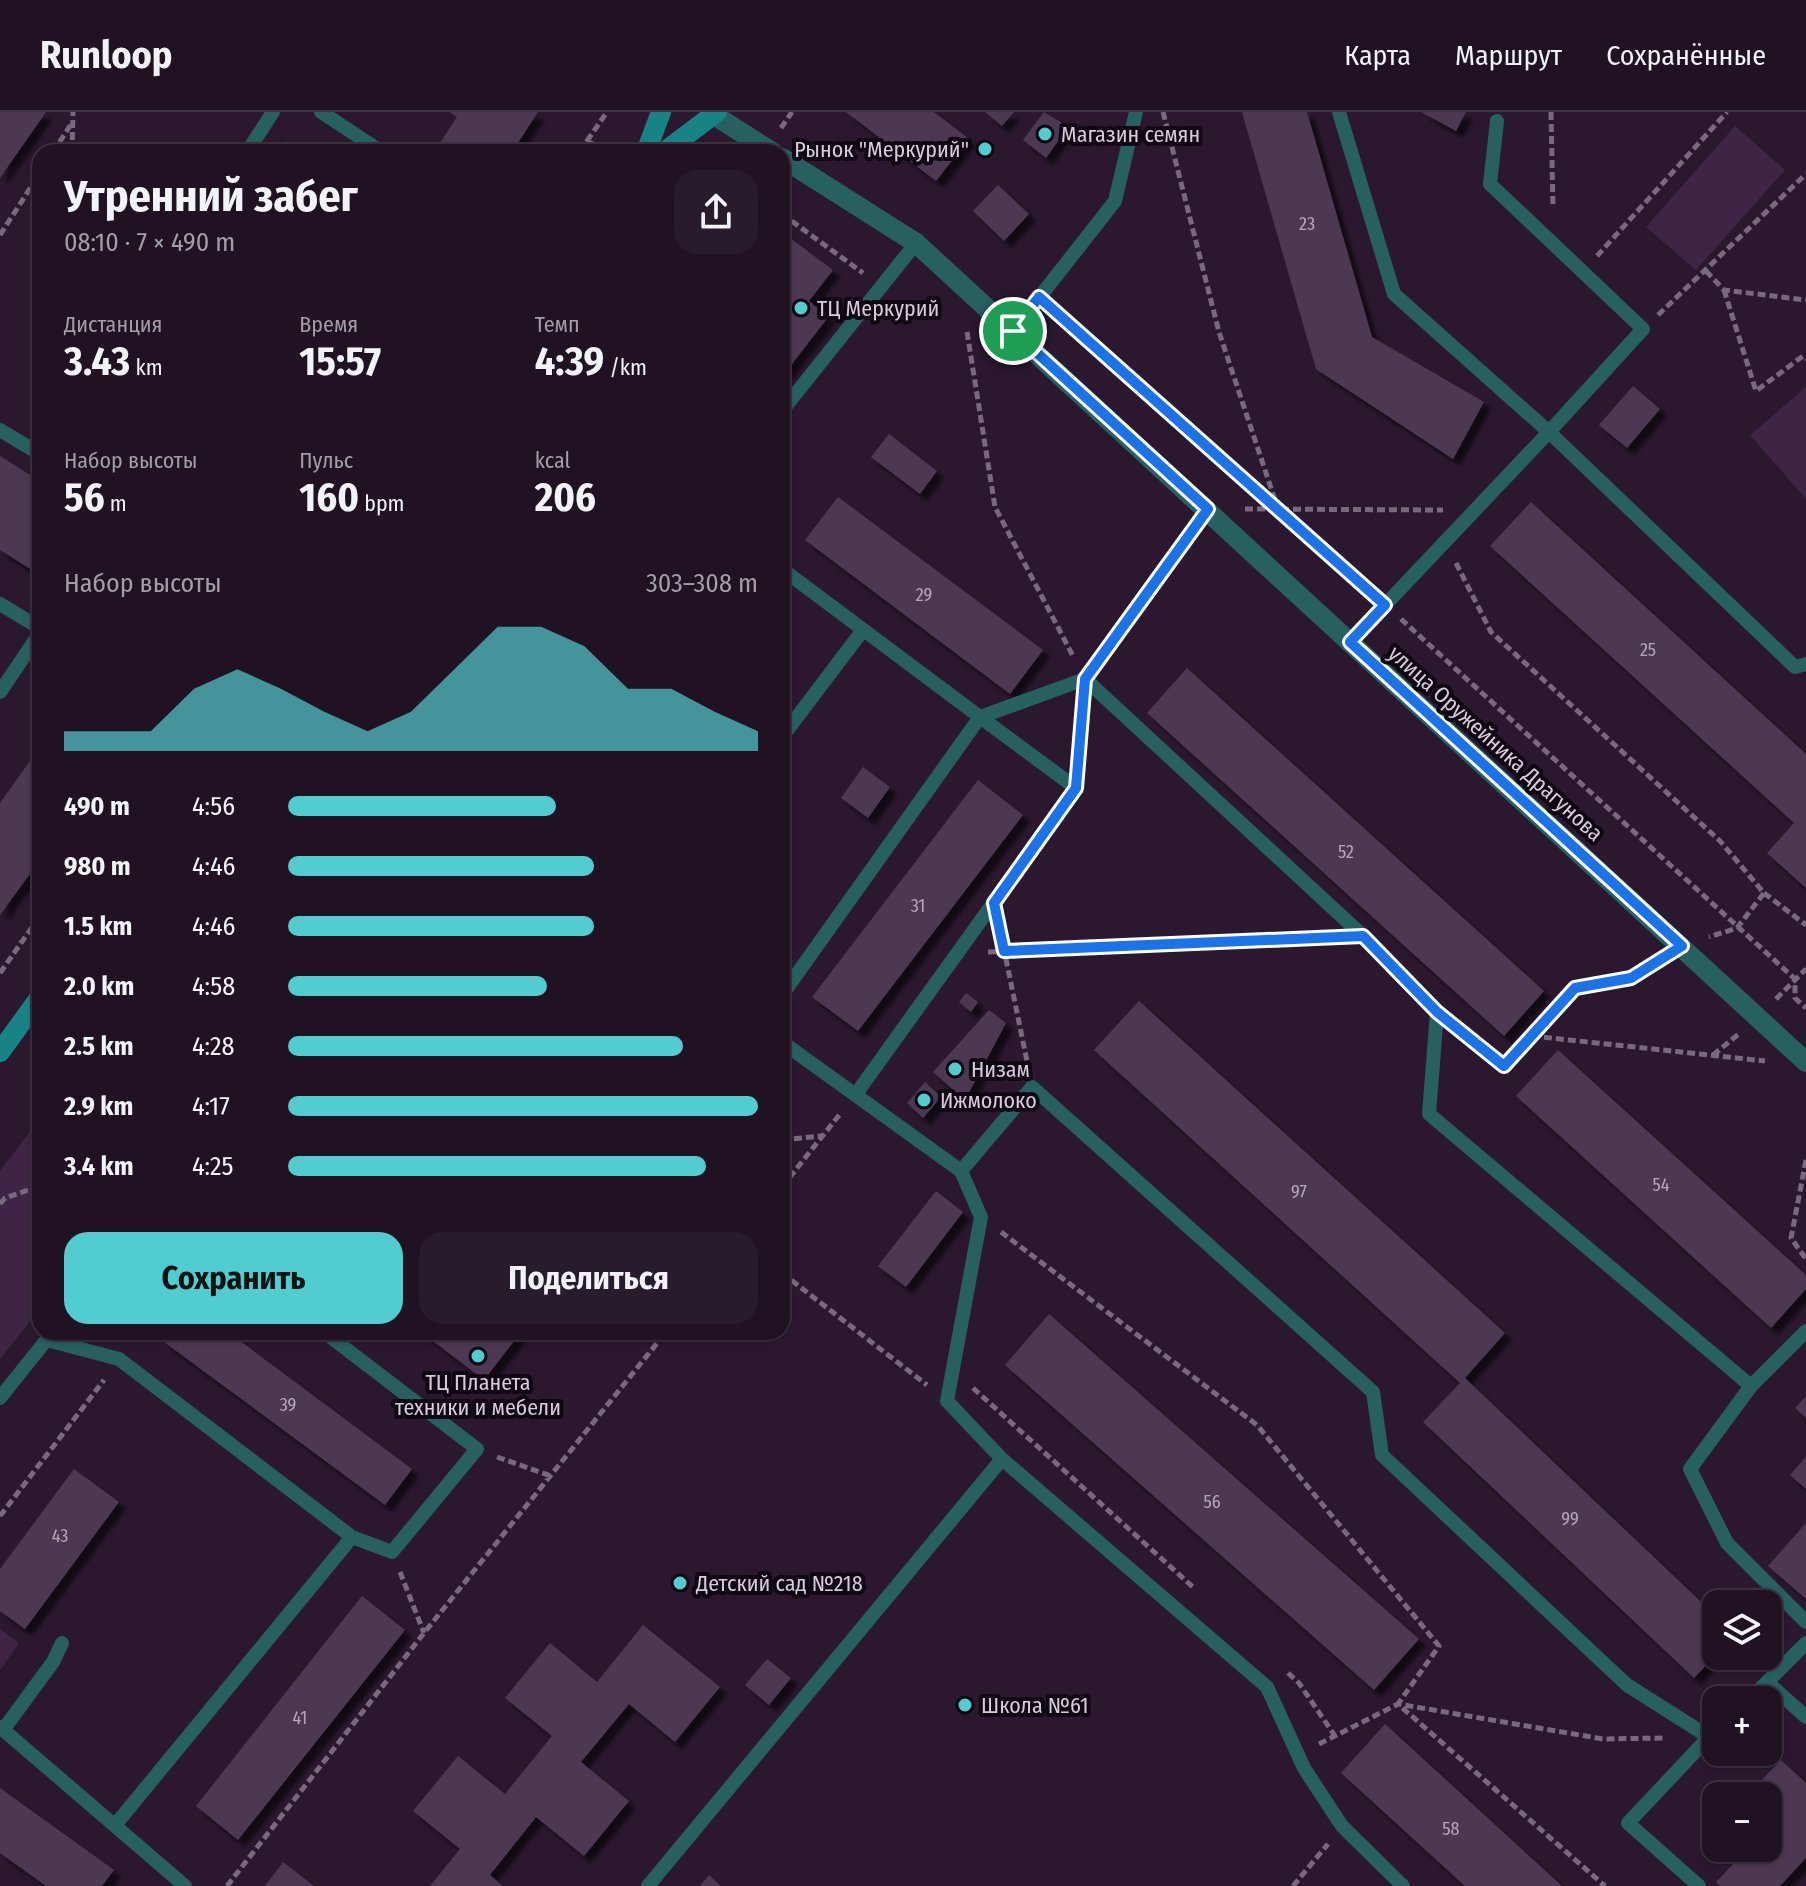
<!DOCTYPE html>
<html lang="ru">
<meta charset="utf-8">
<style>
body{margin:0;font-family:"Fira Sans Condensed",sans-serif;background:#281b2b;color:#f1f3f6;height:100vh;display:flex;flex-direction:column;font-size:30px;white-space:nowrap}
*{box-sizing:border-box;margin:0}
p{font-size:26px;color:#a29ea6}
.icon{flex:none;width:44px;height:44px;fill:none;stroke:currentColor;stroke-width:2;stroke-linecap:round;stroke-linejoin:round}
.map{position:relative;flex:1;overflow:hidden}
.side{position:absolute;left:32px;top:32px;width:758px;height:1196px;display:flex;flex-direction:column;background:#201223;border-radius:24px;box-shadow:0 2px 6px #0004,0 0 0 2px #3d3241}
.side>*{flex:none}
.controls{position:absolute;left:1702px;top:1478px;display:grid;gap:16px}
.controls a{display:grid;place-items:center;width:80px;height:80px;border-radius:16px;background:#201223;box-shadow:0 2px 6px #0004,0 0 0 2px #3d3241;font-size:40px}
.pin{position:absolute;display:grid;place-items:center;width:68px;height:68px;color:#fff;margin:-34px;border:4px solid #fff;border-radius:50%;box-shadow:0 2px 8px #0007}
.round{display:grid;place-items:center;flex:none;width:84px;height:84px;border-radius:24px;background:#281b2b}
.headline{display:flex;align-items:center;justify-content:space-between;height:136px;padding:0 32px}
h1{font-size:44px;font-weight:700;line-height:60px}
.stats{display:grid;grid-template-columns:repeat(3,1fr);gap:12px;height:136px;padding:8px 32px}
.stats div{display:grid;align-content:center}
.stats b{font-size:40px;font-weight:700}
.stats small{font-size:22px;font-weight:400}
.stats p{font-size:22px}
.chart{height:224px;padding:16px 32px}
.chart p{display:flex;justify-content:space-between}
.chart svg{width:100%;height:144px;margin-top:8px;fill:#52cdcf;opacity:.7}
.cta{display:flex;gap:16px;margin-top:auto;padding:16px 32px}
.cta a{flex:1;height:92px;border-radius:24px;background:#52cdcf;color:#111;font-size:32px;font-weight:700;line-height:92px;text-align:center}
.cta a+a{background:#281b2b;color:#f1f3f6}
ul{padding:0 32px;list-style:none;font-size:26px}
li{display:grid;grid-template-columns:128px 96px 1fr;align-items:center;height:60px}
li i{height:20px;border-radius:10px;background:#52cdcf}
header{display:flex;align-items:center;gap:48px;box-sizing:border-box;height:112px;padding:0 40px;background:#201223;border-bottom:2px solid #3d3241}
header strong{font-size:38px}
nav{display:flex;gap:44px;margin-inline-start:auto;font-size:28px}
.map>svg:first-child{display:block}
.green{fill:#3f2446}
.building{fill:#4d3952;filter:url(#shadow)}
.lines{fill:none;stroke-linecap:round;stroke-linejoin:round}
.path{stroke:#79697d;stroke-width:5;stroke-dasharray:8 4;stroke-linecap:butt}
.lane{stroke:#276061;stroke-width:14}
.street{stroke:#276061;stroke-width:20}
.secondary{stroke:#188385;stroke-width:20}
.route-casing{stroke:#fff;stroke-width:16}
.route{stroke:#1a73e8;stroke-width:10}
.poi-dot{fill:#52cdcf;stroke:#0f0711;stroke-width:3}
.labels{text-anchor:middle;stroke-width:8;stroke-linejoin:round;paint-order:stroke}
.number-label{font-size:18px;fill:#b5a7ba}
.poi-label{font-size:22px;fill:#d8ccdc;stroke:#0f0711;text-anchor:start}
.street-label{font-size:22px;fill:#d8ccdc;stroke:#0f0711}
</style>
<header>
<strong>Runloop</strong>
<nav><a>Карта</a><a>Маршрут</a><a>Сохранённые</a></nav>
</header>
<div class="map">
<svg width="1806" height="1774" viewBox="0 0 1806 1774">
<defs>
<filter id="shadow"><feDropShadow dx="7" dy="7" stdDeviation="2" flood-color="#0009"/></filter>
</defs>
<rect width="100%" height="100%" fill="#2b182f"/>
<path class="green" d="M1735,14L1785,58L1696,158L1646,115Z
M1806,275V387L1750,323Z
M40,1006V1197L0,1247V1059Z
M0,1517L19,1531L0,1558Z"/>
<path class="building" d="M0,0H46L0,66Z
M450,0H538L512,40H434L457,5Z
M846,0H934L969,27L936,69Z
M985,0H1014L1002,14Z
M1044,0L1068,15L1046,46L1023,28Z
M1242,0H1307L1372,225L1484,290L1453,347L1316,257Z
M1421,0H1466L1456,19Z
M287,29L303,40H280Z
M998,73L1029,102L1004,129L973,99Z
M782,120L833,158L809,189L829,204L782,265Z
M1633,274L1660,297L1627,336L1599,313Z
M889,322L937,359L920,382L871,345Z
M0,344L40,369V463L0,438Z
M838,385L1043,538L1010,582L805,428Z
M1531,390L1806,642V776L1767,741L1794,711L1490,434Z
M1187,556L1544,879L1504,924L1147,601Z
M40,635V748L0,803V691Z
M863,655L890,675L868,706L841,686Z
M978,668L1023,703L858,919L812,885Z
M966,881L978,890L971,900L959,890Z
M1139,889L1505,1221L1465,1266L1716,1504V1543L1694,1566L1423,1310L1460,1271L1094,938Z
M989,898L1006,911L965,988L933,960Z
M1558,938L1806,1163V1177L1771,1216L1516,984Z
M925,970L941,985L923,1006L907,991Z
M936,1079L963,1100L906,1175L878,1154Z
M1049,1202L1419,1527L1374,1578L1005,1253Z
M171,1220H228L412,1357L385,1393L164,1230Z
M421,1220H521L484,1268Z
M1806,1284V1306L1795,1296Z
M1806,1345V1377L1790,1363Z
M74,1357L119,1390L25,1517L0,1499V1457Z
M1806,1411V1487L1768,1454Z
M362,1484L405,1518L238,1728L196,1694Z
M643,1513L720,1575L675,1630L629,1592L581,1650L629,1689L584,1744L536,1705L490,1763L503,1774H430L460,1737L413,1699L458,1644L505,1682L552,1624L505,1586L550,1531L597,1570Z
M767,1547L791,1566L769,1593L745,1573Z
M1385,1612L1562,1774H1465L1341,1661Z
M1781,1648L1806,1671V1746L1780,1774H1720L1716,1770L1746,1739L1743,1736H1768V1684H1755L1765,1673L1761,1669Z
M0,1676L114,1758L102,1774H46L0,1741Z
M283,1750L314,1774H265Z
M709,1763L721,1774H700Z"/>
<g class="lines">
<path class="path" d="M1163,0L1219,220L1278,397
M1551,0L1553,96
M781,16L792,0
M587,29L607,0
M53,40L72,11
M72,40L73,0
M580,40L587,29L608,40
M782,102L863,161
M0,123L40,61
M1597,144L1727,0
M1706,159L1724,178L1806,188
M1724,178L1756,279L1803,244L1806,247
M1057,202L1367,477
M1658,203L1806,62
M967,220L995,395L1074,546
M1245,397L1443,398
M1456,451L1491,520L1720,729L1764,781L1737,816L1709,825
M1401,507L1795,867V886L1806,896
M1764,781L1806,813
M1001,823L1028,954
M988,840L1330,826
M0,861L40,804
M1776,887L1806,857
M1459,918L1504,954L1575,876L1631,866L1657,850
M1532,924L1765,949
M1713,943L1740,921
M782,1028L821,1024
M1806,1048L1791,1126L1806,1147
M782,1075L840,1002
M0,1092L5,1086L40,1074
M1001,1120L1257,1313L1439,1534L1398,1592L1605,1774
M782,1161L927,1273
M973,1276L1194,1476
M497,1345L551,1364
M0,1404L104,1268
M400,1460L424,1521
M1288,1561L1299,1571L1335,1624
M1319,1632L1398,1592L1603,1627L1664,1626
M227,1774L424,1521L666,1220
M1293,1774L1328,1732"/>
<path class="lane" d="M321,0L382,40
M1339,0L1394,182L1549,320L1643,217L1490,72L1497,9
M247,40L273,0
M1013,219L1115,89L1136,0
M782,299L916,131
M0,318L40,342
M782,457L980,605L782,883
M0,492L40,516
M1350,530L1549,320L1795,555L1806,552
M0,580L40,521
M980,605L1085,567L1363,824L1437,900L1429,1002L1751,1274
M980,605L1076,676
M782,625L863,518
M782,930L961,1059L1032,975L1373,1280L1382,1343L1627,1573L1709,1625L1716,1618
M856,982L1076,676L1085,567L1208,397
M961,1059L981,1105L947,1289L1002,1347L1267,1575L1304,1656L1342,1714L1403,1774
M1806,1219L1751,1274L1690,1357L1727,1431L1806,1510
M324,1220L477,1337L392,1440L352,1425
M47,1228L119,1247L352,1425L116,1712
M0,1286L52,1221
M1767,1570L1806,1531
M1748,1588L1767,1570L1806,1605
M0,1615L185,1774
M3,1618L53,1550L62,1531
M648,1774L1002,1347
M1699,1774L1628,1711L1709,1625"/>
<path class="street" d="M714,3L772,40
M782,46L916,131L1806,950"/>
<path class="secondary" d="M646,40L661,0
M664,40L717,0
M0,940L40,885"/>
</g>
<g class="lines">
<defs>
<path id="route" d="M1039,185L1385,493L1350,530L1682,834L1631,866L1575,876L1504,954L1437,900L1363,824L1004,839L994,791L1076,676L1085,567L1208,397L1013,219Z"/>
</defs>
<use href="#route" class="route-casing"/>
<use href="#route" class="route"/>
</g>
<g class="poi-dot">
<circle cx="1045" cy="22" r="8"/>
<circle cx="985" cy="37" r="8"/>
<circle cx="801" cy="196" r="8"/>
<circle cx="955" cy="957" r="8"/>
<circle cx="924" cy="988" r="8"/>
<circle cx="478" cy="1244" r="8"/>
<circle cx="680" cy="1471" r="8"/>
<circle cx="965" cy="1593" r="8"/>
</g>
<g class="labels">
<g class="number-label">
<text x="1307" y="118">23</text>
<text x="924" y="489">29</text>
<text x="1648" y="544">25</text>
<text x="1346" y="746">52</text>
<text x="918" y="800">31</text>
<text x="1661" y="1079">54</text>
<text x="1299" y="1086">97</text>
<text x="288" y="1299">39</text>
<text x="1212" y="1396">56</text>
<text x="1570" y="1413">99</text>
<text x="60" y="1430">43</text>
<text x="300" y="1612">41</text>
<text x="1451" y="1723">58</text>
</g>
<g class="poi-label">
<text x="1061" y="30">Магазин семян</text>
<text x="969" y="45" text-anchor="end">Рынок "Меркурий"</text>
<text x="817" y="204">ТЦ Меркурий</text>
<text x="971" y="965">Низам</text>
<text x="940" y="996">Ижмолоко</text>
<text x="478" y="1278" text-anchor="middle">ТЦ Планета<tspan x="478" dy="25">техники и мебели</tspan></text>
<text x="696" y="1479">Детский сад №218</text>
<text x="981" y="1601">Школа №61</text>
</g>
<g class="street-label">
<text transform="translate(1496 631) rotate(42)" y="8">улица Оружейника Драгунова</text>
</g>
</g>
</svg>
<div class="controls">
<a><svg class="icon" aria-label="layers" viewBox="0 0 24 24"><path d="M12 4l9 5-9 5-9-5zM3 14l9 5 9-5"/></svg></a>
<a>+</a>
<a>−</a>
</div>
<div class="pin" style="left:1013px;top:219px;background:#1e9e55"><svg class="icon" aria-label="arrive" viewBox="0 0 24 24"><path d="M6 21V4h12l-3 4 3 4H6"/></svg></div>
<section class="side">
<div class="headline"><div><h1>Утренний забег</h1><p>08:10 · 7 × 490 m</p></div><a class="round"><svg class="icon" aria-label="share" viewBox="0 0 24 24"><path d="M12 15V3M7 8l5-5 5 5M5 13v7h14v-7"/></svg></a></div>
<div class="stats">
<div><p>Дистанция</p><b>3.43<small> km</small></b></div>
<div><p>Время</p><b>15:57</b></div>
<div><p>Темп</p><b>4:39<small> /km</small></b></div>
</div>
<div class="stats">
<div><p>Набор высоты</p><b>56<small> m</small></b></div>
<div><p>Пульс</p><b>160<small> bpm</small></b></div>
<div><p>kcal</p><b>206</b></div>
</div>
<div class="chart"><p><span>Набор высоты</span>303–308 m</p>
<svg viewBox="0 0 160 44" preserveAspectRatio="none"><path d="M0 44V38L10 38L20 38L30 25L40 19L50 25L60 32L70 38L80 32L90 19L100 6L110 6L120 12L130 25L140 25L150 32L160 38V44z"/></svg>
</div>
<ul>
<li><b>490 m</b>4:56<i style="width:57%"></i></li>
<li><b>980 m</b>4:46<i style="width:65%"></i></li>
<li><b>1.5 km</b>4:46<i style="width:65%"></i></li>
<li><b>2.0 km</b>4:58<i style="width:55%"></i></li>
<li><b>2.5 km</b>4:28<i style="width:84%"></i></li>
<li><b>2.9 km</b>4:17<i style="width:100%"></i></li>
<li><b>3.4 km</b>4:25<i style="width:89%"></i></li>
</ul>
<div class="cta"><a>Сохранить</a><a>Поделиться</a></div>
</section>
</div>
